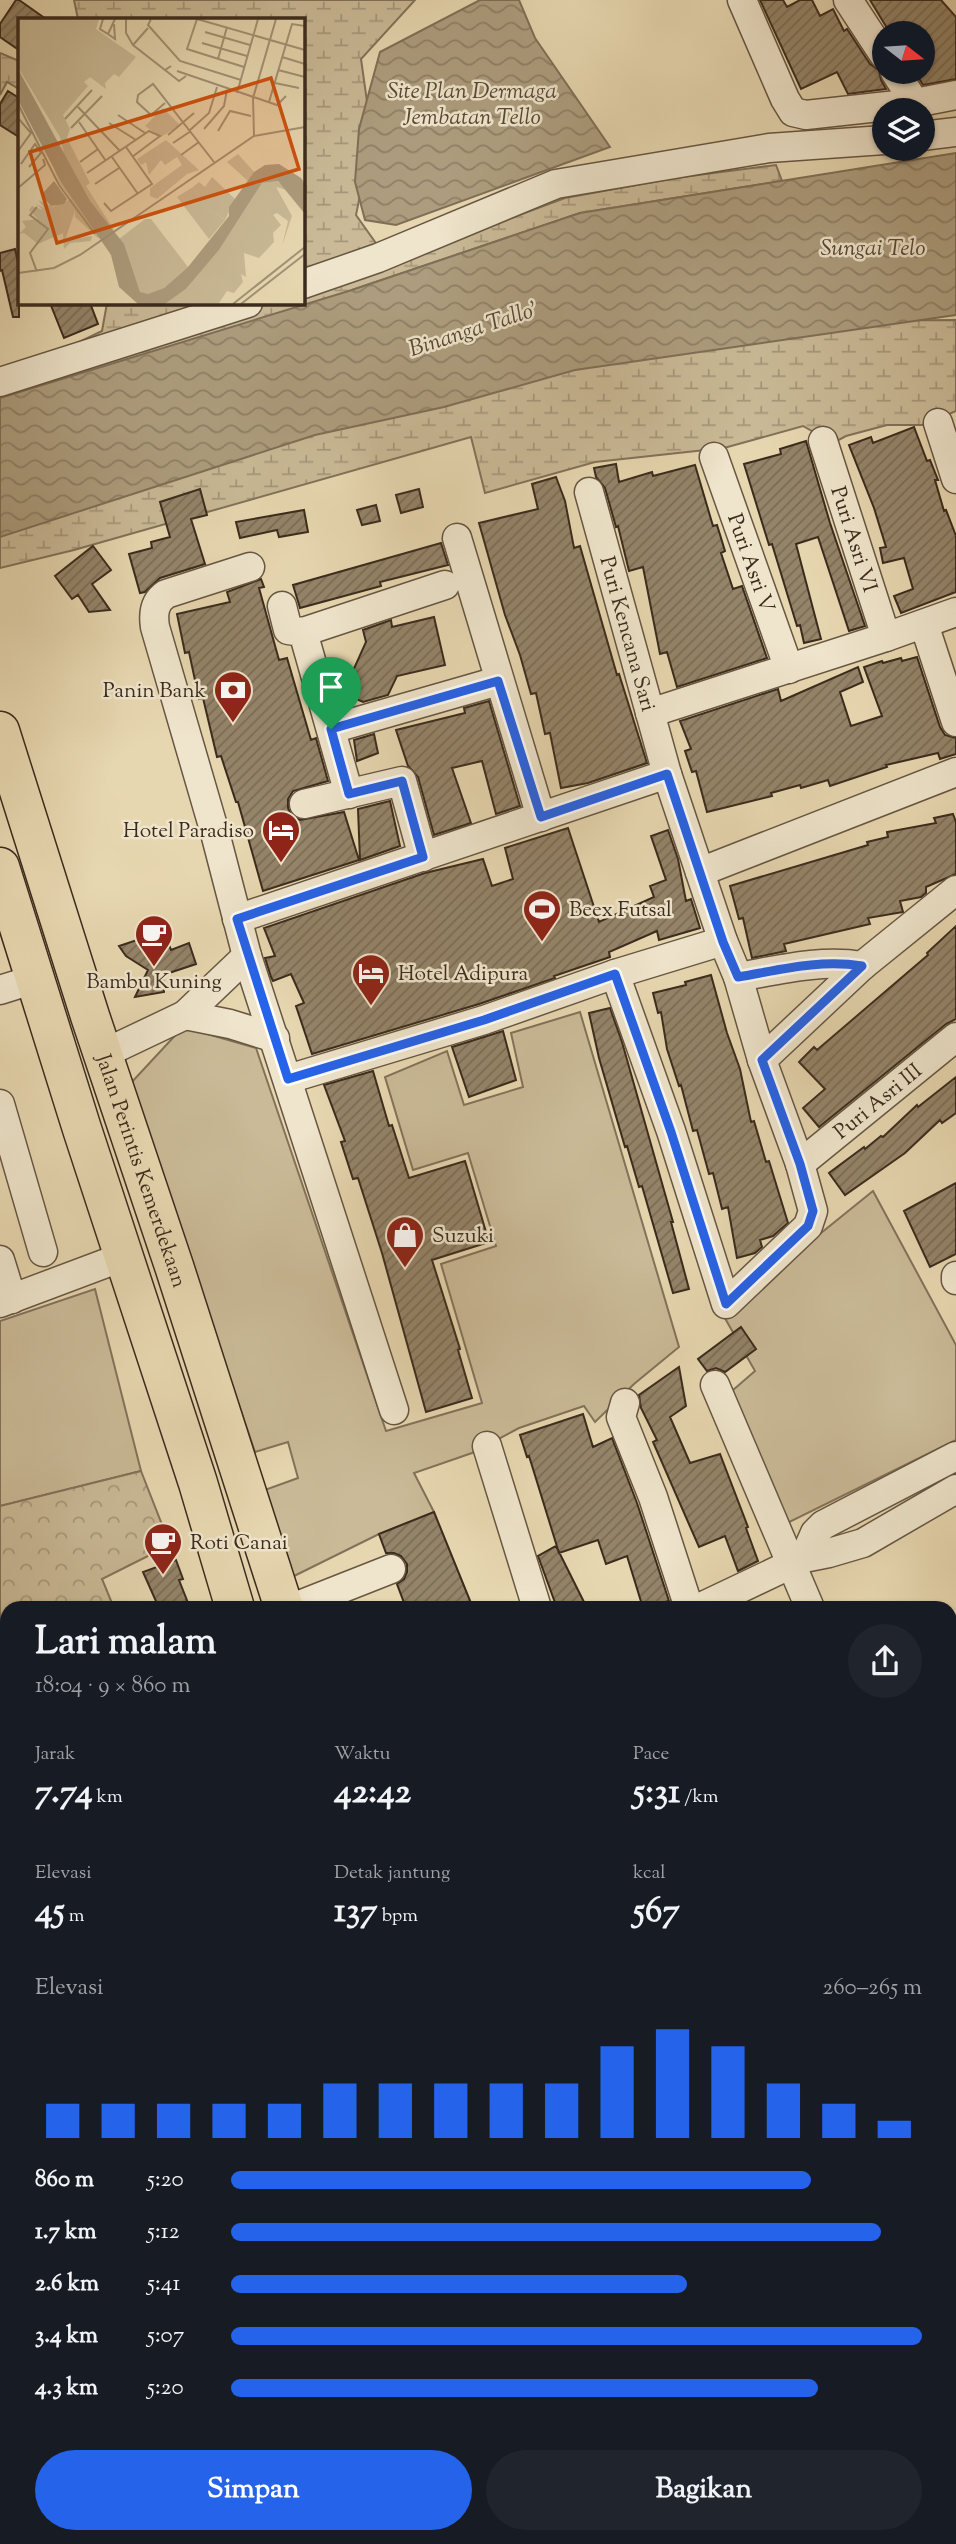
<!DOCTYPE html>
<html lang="id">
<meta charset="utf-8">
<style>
body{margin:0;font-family:"Sorts Mill Goudy",serif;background:#20242c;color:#f1f3f6;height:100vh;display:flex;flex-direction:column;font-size:26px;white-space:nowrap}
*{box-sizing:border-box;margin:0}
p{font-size:23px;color:#9ea1a6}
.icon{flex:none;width:38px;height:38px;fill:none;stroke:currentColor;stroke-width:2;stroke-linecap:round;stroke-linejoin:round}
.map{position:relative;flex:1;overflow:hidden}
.side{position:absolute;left:0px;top:1601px;width:957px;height:943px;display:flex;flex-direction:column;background:#171b24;border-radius:21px 21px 0 0;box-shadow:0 2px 5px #0004}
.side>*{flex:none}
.needle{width:46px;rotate:107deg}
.controls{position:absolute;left:872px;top:21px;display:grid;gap:14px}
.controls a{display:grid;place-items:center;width:63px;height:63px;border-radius:50%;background:#171b24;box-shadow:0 2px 5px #0004;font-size:35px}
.pin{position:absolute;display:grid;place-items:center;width:60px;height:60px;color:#fff;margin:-72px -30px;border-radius:50% 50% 50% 0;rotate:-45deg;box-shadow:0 0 7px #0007}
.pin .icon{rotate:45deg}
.round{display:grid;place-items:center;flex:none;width:74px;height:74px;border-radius:37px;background:#20242c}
.overview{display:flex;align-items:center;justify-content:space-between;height:119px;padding:0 35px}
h1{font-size:38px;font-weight:800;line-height:52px}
.metrics{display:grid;grid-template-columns:repeat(3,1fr);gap:10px;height:119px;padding:7px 35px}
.metrics div{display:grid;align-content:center}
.metrics b{font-size:35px;font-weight:800}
.metrics small{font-size:19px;font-weight:400}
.metrics p{font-size:19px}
.chart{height:196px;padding:14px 35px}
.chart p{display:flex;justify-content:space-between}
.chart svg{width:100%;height:126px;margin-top:7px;stroke:#2563eb;stroke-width:6}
.primary-button{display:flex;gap:14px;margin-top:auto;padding:14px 35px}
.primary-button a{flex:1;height:80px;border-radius:42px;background:#2563eb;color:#fff;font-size:28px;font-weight:800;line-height:80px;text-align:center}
.primary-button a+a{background:#20242c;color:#f1f3f6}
ul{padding:0 35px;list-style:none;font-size:23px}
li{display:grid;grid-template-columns:112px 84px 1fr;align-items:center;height:52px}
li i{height:18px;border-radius:9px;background:#2563eb}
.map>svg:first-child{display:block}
.grass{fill:#caba97;stroke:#82725a;stroke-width:2}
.forest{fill:url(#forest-crowns);stroke:#82725a;stroke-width:2}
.wetland{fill:url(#wetland-marsh);stroke:#82725a;stroke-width:2}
.water{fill:url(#water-waves);stroke:#7f6f57;stroke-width:2}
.building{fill:url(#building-hatch);stroke:#3b2b1d;stroke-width:2}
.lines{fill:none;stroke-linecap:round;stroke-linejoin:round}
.minor-casing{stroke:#665642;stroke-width:31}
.highway-casing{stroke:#3b2b1d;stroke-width:41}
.minor{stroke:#efe5cc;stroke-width:28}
.highway{stroke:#e7d7b0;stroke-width:38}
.route-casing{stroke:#fff;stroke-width:14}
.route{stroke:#2563eb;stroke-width:9}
.labels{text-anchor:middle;stroke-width:5;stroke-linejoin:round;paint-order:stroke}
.street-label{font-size:21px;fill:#3b2b1d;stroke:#efe5cc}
.poi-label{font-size:21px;fill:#3b2b1d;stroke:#efe5cc;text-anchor:start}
.water-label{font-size:23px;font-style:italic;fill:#584835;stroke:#efe5cc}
.inset-road{fill:none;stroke:#a29275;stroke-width:2}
.view{fill:#ce520f;fill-opacity:0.15;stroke:#ce520f;stroke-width:3.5}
.inset-edge{fill:none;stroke:#3b2b1d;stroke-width:3.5}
</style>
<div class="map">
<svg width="956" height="2544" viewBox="0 0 956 2544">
<defs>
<pattern id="forest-crowns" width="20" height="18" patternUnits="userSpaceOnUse" patternTransform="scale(1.75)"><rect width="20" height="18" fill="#caba97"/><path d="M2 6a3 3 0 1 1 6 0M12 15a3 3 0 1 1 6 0" fill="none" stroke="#a5977b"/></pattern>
<pattern id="wetland-marsh" width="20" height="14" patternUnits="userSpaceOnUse" patternTransform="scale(1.75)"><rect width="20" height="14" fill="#caba97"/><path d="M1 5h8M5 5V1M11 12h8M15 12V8" fill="none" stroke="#a5977b"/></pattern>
<pattern id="water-waves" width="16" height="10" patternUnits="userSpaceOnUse" patternTransform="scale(1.75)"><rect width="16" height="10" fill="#ad9d7e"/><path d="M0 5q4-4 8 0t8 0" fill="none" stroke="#8e8067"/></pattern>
<pattern id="building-hatch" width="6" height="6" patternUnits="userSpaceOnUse" patternTransform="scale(1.75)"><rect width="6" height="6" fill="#948469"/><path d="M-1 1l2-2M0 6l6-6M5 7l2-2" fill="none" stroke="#7a6c56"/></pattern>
</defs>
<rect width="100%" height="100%" fill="#e7d7b0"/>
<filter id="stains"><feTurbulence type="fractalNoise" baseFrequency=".00286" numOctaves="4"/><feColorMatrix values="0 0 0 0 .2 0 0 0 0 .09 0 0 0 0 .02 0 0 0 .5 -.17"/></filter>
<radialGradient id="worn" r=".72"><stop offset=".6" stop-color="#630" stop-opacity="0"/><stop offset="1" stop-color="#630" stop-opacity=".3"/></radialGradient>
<path class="grass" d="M580,1012L679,1347L634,1384L595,1422L584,1406L519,1428L472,1453L414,1473L434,1512L379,1534L290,1578L259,1492L298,1478L288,1442L255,1452L130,1084L183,1027L256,1048L386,1431L482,1403L441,1264L496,1246L468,1153L413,1170L385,1077L447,1051L464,1105L523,1087L511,1033Z
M873,1191L956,1345V1440L773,1530L718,1403L755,1371L722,1313Z
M95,1289L141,1471L0,1506V1321Z"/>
<path class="forest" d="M141,1471L170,1545L102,1579L114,1608H7V1789L0,1793V1506Z"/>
<path class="wetland" d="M74,0H415L361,59L372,137L356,215L390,263L565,198L675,178L776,165L782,181L580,213L352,290L242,345L0,422V378L17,372L102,331L107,303H303V19H78Z
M0,53L19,61V89L7,82L0,95Z
M956,320V411L925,425H887L846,436L833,443L803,426L724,448L595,462L485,493L471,437L74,550L0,568V511L708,322Z"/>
<path class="water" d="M480,0H519L535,38L610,147L396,225L365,220L355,182L359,129L380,52Z
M956,153V315L575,370L444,407L315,435L0,537V398L352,290L580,213Z
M0,1961L7,1970V2456L0,2462Z"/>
<path class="building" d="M16,0H19L46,19H19V50L0,37V24Z
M760,0H783L787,7L800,0H812L820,16L833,9L844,31L847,29L870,64L879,70L881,80L886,89L848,94L837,72L801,89Z
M870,0H941L956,17V79L923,85L915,72H922V33H890Z
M8,91L19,98V137L0,125V104Z
M15,249L19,267V317H13L2,270L0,271V253Z
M50,303H90L98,324L64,338Z
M914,427L927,461L930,460L938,480H935L944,511L946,510L956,536V592L901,613L894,596L913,589L904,558L883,563L880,548L886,547L874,508L849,445L871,437L873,443Z
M806,441L830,523L865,626L849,631L818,537L796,544L821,639L804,643L800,625L797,626L772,544L769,545L744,464L781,454L780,449Z
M616,464L619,482L652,472L653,476L695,465L713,526L717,525L725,551L721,553L733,589L742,586L767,658L677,687L667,652L660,654L643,567L629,571L618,526L616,527L605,488L596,477L594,468Z
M556,477L565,501L574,548L580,546L617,675L619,674L647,763L588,783L561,788L550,733L545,734L536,693L531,694L520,655L505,615L479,523L538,509L532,484Z
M200,489L207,515L191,519L205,564L160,578L145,592L140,593L129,554L152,548L151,542L170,537L160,502Z
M419,489L423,507L401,513L396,495Z
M376,505L380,521L362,525L357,510Z
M304,510L308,532L279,537L277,530L240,538L236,522Z
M441,543L448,565L380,582L381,586L300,608L293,585Z
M93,546L111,570L92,584L110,610L89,612L78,595L72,599L55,576Z
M261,579L264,587L259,588L279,660L287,658L311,740L316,738L328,781L293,791L288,799V808L292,816L300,820L344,812L359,860L263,891L238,802H236L221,756L217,757L203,698L199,699L189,652L185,653L177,614L230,602L227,592Z
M434,617L445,665L397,676L388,695L363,702L343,693L366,642L363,630L391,620L392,627Z
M917,657L940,727L945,735L956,738V754L940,759L938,753L886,765L887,767L830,786L828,780L801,788L800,785L771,793L772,796L707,812L696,771L692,772L685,751L691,749L680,721L778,689L781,701L858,667L863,682L840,692L851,726L882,716L864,667L882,661L883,663L901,658L902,661Z
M489,701L520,806L496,814L482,761L452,768L471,823L434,835L418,777L408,766L396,730L465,713L464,708Z
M374,734L378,753L357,761L354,740Z
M390,801L400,846L360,860L358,809Z
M953,814L956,822V874L926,887V893L921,897L900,901L903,912L868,918L870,924L784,944L786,951L752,958L743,918L739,919L730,886L868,845L867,842L888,837L887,832L936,823L934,818Z
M568,828L599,922L654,897L650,886L666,880L651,836L668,830L678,859L686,901L691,899L700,928L659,940L657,931L609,952L610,957L554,976L555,978L479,1004L312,1054L296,1006L304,1003L291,974L273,981L271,977L265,958L275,956L264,928L425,873L483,859L492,886L513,879L505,848Z
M956,926V1019L946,1024L819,1127L803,1108L825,1089L799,1062L814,1047L817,1050L928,955L927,953Z
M164,931L171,950L189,943L196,964L163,975L164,992L135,997L148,970L126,956L119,946Z
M711,975L727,1033L740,1069L751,1122L754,1121L766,1162L769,1161L788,1223L773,1236L760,1240L762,1247L755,1253L737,1258L728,1207L722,1209L713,1173L709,1174L697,1130L693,1131L681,1085L679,1086L667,1049L661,1012L658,1013L653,993L686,985L685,982Z
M610,1008L622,1042L673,1222H671L689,1289L673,1293L642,1186L639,1187L627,1146L625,1147L599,1058L589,1013Z
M503,1031L516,1080L469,1097L452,1047Z
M373,1071L389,1126L392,1125L409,1178L465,1161L489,1242L432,1260L460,1349L458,1350L472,1398L426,1412L382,1253L358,1178L353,1179L341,1142L345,1141L324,1085Z
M956,1077V1113L942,1123L940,1120L905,1153L845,1195L829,1173L864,1147L865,1149L881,1136L883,1137L917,1105L918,1107Z
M956,1183V1254L930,1267L904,1211Z
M741,1327L756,1349L725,1372L716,1368L707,1371L698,1359Z
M679,1367L686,1406L670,1417L690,1463L720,1454L748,1527L746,1528L758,1561L738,1571L725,1536L699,1547L653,1442L657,1440L641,1408L639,1395Z
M583,1414L593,1447L612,1438L637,1503L669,1601L643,1608L627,1556L606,1564L598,1540L559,1553L529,1456L527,1457L520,1435Z
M434,1512L473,1608H406L397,1584L404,1579L407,1572V1564L401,1556L394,1553H386L379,1534Z
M556,1546L587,1608H557L538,1556Z
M176,1560L183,1579L179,1580L190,1608H159L143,1572Z"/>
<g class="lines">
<defs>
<g id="minor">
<path d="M742,0L785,99L793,112L806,115L915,103"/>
<path d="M848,0L884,55"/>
<path d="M895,72L915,103L956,95"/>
<path d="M922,136L956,132"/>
<path d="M303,284L378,258L556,184L769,148L884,140"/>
<path d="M0,382L248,303"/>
<path d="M938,423L956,479"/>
<path id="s1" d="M823,441L886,637"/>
<path id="s2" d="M714,457L789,669"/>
<path id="s3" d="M589,492L667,774L723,941L738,977L762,1060L800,1164L813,1211L808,1226L726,1304L671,1131L615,974"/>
<path d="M457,538L541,817"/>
<path d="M250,567L166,594C154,602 153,614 155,627L215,833L247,956L394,1410"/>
<path d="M282,606L288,630L303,632L349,794"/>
<path d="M924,624L956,722"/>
<path d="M303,632L445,585"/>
<path d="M650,713L886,637L956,612"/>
<path d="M331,729L498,681"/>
<path d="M304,804L402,781L423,857"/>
<path d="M700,872L956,772"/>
<path d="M237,919L667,774"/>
<path d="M738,977C779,970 820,959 862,966"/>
<path d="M0,990L35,979"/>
<path d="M185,1015L230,1024L275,1038"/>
<path d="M103,1054L185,1015L247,956"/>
<path d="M762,1060L862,966L956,890"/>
<path d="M288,1079L484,1020L615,974L723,941"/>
<path d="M0,1104L43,1252"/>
<path id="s4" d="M800,1164L956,1037"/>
<path d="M0,1260L12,1299"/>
<path d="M956,1276V1280"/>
<path d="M0,1303L125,1256"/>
<path d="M715,1385L810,1608"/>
<path d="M625,1403L621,1417L653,1497L689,1608"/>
<path d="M487,1446L537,1608"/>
<path d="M804,1558L815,1533L823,1525L956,1456"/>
<path d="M292,1608L391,1569"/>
<path d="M699,1608L804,1558L829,1553L863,1543L956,1489"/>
<path d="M950,1948L956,1952"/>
<path d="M950,2071L956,2073"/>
<path d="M950,2119L956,2111"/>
<path d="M950,2188L956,2192"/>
<path d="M950,2390L956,2394"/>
<path d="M307,2538L317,2544"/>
<path d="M866,2538L876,2544"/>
<path d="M673,2544L677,2538"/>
</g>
<g id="highway">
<path id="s5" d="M0,731L90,1016L174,1266L284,1608"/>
<path d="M0,867L82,1129L198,1483L235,1608"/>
<path d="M393,2544L395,2538"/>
<path d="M431,2544L432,2538"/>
</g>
</defs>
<use href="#minor" class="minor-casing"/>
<use href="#highway" class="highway-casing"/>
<use href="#minor" class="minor"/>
<use href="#highway" class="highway"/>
</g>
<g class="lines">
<defs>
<path id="route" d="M498,681L541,817L667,774L723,942L738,977C779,970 820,959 862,966L762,1060L800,1164L813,1211L808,1226L726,1304L671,1132L615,974L484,1020L288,1079L237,919L423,857L402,781L349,794L331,729Z"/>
</defs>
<use href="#route" class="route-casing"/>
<use href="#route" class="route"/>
</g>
<defs>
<symbol id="bank-pin" viewBox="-11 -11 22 30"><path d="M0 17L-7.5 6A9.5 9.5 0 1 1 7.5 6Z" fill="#8f2418" stroke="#efe5cc"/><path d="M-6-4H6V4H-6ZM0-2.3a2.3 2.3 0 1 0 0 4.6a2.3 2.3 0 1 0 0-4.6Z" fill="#fff"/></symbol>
<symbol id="hotel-pin" viewBox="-11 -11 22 30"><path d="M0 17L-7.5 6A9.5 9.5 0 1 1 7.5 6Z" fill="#8f2418" stroke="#efe5cc"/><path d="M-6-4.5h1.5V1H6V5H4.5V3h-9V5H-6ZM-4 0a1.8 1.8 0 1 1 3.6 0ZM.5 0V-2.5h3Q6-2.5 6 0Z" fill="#fff"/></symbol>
<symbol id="stadium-pin" viewBox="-11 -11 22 30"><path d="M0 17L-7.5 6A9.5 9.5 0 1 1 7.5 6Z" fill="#8f2418" stroke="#efe5cc"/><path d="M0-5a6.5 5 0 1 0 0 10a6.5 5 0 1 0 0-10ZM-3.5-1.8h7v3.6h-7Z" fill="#fff"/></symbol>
<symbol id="cafe-pin" viewBox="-11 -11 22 30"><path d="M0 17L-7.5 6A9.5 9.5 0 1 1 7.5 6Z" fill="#8f2418" stroke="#efe5cc"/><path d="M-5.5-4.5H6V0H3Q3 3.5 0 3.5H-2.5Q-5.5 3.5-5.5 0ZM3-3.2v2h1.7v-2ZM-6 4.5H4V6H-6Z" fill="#fff"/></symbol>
<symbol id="shop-pin" viewBox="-11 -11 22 30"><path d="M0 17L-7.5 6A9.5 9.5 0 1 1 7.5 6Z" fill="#8f2418" stroke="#efe5cc"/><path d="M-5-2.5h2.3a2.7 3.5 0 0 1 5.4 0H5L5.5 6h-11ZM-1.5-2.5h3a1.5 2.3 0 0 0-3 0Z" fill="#fff"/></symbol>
</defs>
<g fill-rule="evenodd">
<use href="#bank-pin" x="211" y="668" width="44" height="60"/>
<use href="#hotel-pin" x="259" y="808" width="44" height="60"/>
<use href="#stadium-pin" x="520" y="887" width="44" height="60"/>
<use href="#cafe-pin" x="132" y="912" width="44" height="60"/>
<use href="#hotel-pin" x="349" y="951" width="44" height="60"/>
<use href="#shop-pin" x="383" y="1213" width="44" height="60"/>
<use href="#cafe-pin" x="141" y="1520" width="44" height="60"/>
</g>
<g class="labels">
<g class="street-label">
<text dy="7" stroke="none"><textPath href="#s1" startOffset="103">Puri Asri VI</textPath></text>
<text dy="7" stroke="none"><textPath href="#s2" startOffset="112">Puri Asri V</textPath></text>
<text dy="7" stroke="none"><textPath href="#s3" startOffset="147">Puri Kencana Sari</textPath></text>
<text dy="7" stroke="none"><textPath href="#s4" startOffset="100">Puri Asri III</textPath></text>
<text dy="7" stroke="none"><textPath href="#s5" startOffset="462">Jalan Perintis Kemerdekaan</textPath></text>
</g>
<g class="poi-label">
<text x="206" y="697" text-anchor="end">Panin Bank</text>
<text x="254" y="837" text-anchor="end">Hotel Paradiso</text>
<text x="569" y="916">Beex Futsal</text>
<text x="398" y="980">Hotel Adipura</text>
<text x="154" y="988" text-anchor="middle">Bambu Kuning</text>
<text x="432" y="1242">Suzuki</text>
<text x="190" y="1549">Roti Canai</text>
</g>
<g class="water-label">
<text x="472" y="98">Site Plan Dermaga<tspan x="472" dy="26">Jembatan Tello</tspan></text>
<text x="873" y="255">Sungai Telo</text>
<text transform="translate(473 328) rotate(-18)" y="8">Binanga Tallo'</text>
</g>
</g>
<g transform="translate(18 18)">
<rect width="287" height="287" fill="#e7d7b0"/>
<path d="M145,90L162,107L143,119L127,108ZM148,122L181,152L169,156L139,181L132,178V170L164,147L159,139L147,147L143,142L131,157L128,144L123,147L119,141ZM175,169L186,188L207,202L191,221L159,179Z" fill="#caba97"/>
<path d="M220,136L236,154L230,163L209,144ZM194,159L217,181L207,202L186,188L175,169L181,164L187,169Z" fill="#caba97"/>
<path d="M0,1H81L78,11L118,39L101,59L96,56L87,65L88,71L72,59L66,64L70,68L45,97L52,111L49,120L72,165L68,168L96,212L88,210L49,149L42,119L0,49ZM34,146L43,164L84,219L80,220L57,199V193L47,222L74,218L73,223L52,225L46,231L45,215L20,226L6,215L1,216L8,209L4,203L20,201L11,192L14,188L25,192L17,185L26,190L20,182L35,189L53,181L42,166ZM259,163L269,172L258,169L274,198L264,228L270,203L259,195L255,197L263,207L255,215L256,224L241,240L226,235L228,259L223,256L225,264L216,275L209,273L201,285L147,286L168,271L201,232L244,165ZM127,201H133L170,249L146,270L130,277L122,274L101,221Z" fill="#caba97"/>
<path d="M0,51L72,183L106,226L122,274L130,276L146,270L170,249L211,198V189L236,154L247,147L261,146L283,160L287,166V196L260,163L244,165L201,232L168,271L147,286H120L101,269L93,237L43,164L0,82ZM36,163L49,181L46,186L33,188L23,177Z" fill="#ad9d7e"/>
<path class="inset-road" d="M85,1L82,11L90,16L97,1M108,1V15L115,27L147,52L153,48M133,1L130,7L162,43L223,62M179,1L287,32M179,1L169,31L226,49M187,14L232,27M90,16L97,21L96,6M184,25L229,38M115,27L130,10M264,39L287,46M200,41L209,9M147,52L161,63L168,58M260,52L287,59M159,53L259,87L268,78M257,65L281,70M219,75L240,1M251,84L274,6L287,8M147,85L133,97L119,84L120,77L135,66L196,144M0,86L41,167L77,216M60,89L102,133M100,97L127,115M0,100L13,115L0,133M47,101L74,72M61,104L88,143M91,105L118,122M53,110L84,78M186,111L206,88L209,72M172,112L191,95L199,69M200,113L212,93L233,98M150,117L176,95M236,118L235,80L258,1M155,125L173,113M163,137L181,124M94,139L120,176M62,144L80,131M3,146L17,126L23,135L11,149M69,155L131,113L142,118L114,139M77,166L101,150M0,170L27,147L25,141M86,185L93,193L134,166L108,129M19,254L12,235L30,211L12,197L19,189M0,255L36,250L62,237L236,118L287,109M215,286L287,229M223,286L287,236"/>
<path class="view" d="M253,60L281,151L39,225L12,134Z"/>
<rect width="287" height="287" class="inset-edge"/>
</g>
<rect width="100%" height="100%" filter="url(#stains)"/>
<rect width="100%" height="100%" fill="url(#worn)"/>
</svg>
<div class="controls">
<a><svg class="needle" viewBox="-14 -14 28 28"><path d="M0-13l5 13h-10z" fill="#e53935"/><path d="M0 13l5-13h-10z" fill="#9ea1a6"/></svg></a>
<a><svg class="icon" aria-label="layers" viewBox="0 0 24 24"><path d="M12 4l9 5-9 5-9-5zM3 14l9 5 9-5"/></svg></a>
</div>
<div class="pin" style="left:331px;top:729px;background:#1e9e55"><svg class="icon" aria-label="arrive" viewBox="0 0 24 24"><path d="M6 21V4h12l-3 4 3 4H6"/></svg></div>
<section class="side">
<div class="overview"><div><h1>Lari malam</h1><p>18:04 · 9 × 860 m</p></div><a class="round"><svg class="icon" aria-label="share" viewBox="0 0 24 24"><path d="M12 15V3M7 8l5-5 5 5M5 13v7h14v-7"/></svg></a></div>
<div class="metrics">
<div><p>Jarak</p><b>7.74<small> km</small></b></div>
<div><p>Waktu</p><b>42:42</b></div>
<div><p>Pace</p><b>5:31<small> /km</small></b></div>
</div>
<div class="metrics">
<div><p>Elevasi</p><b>45<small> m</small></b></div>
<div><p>Detak jantung</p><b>137<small> bpm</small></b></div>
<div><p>kcal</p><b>567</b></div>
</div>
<div class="chart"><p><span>Elevasi</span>260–265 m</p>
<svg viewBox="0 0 160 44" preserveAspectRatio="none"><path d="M5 44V32M15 44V32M25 44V32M35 44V32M45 44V32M55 44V25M65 44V25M75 44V25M85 44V25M95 44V25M105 44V12M115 44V6M125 44V12M135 44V25M145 44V32M155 44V38"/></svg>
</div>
<ul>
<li><b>860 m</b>5:20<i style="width:84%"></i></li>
<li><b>1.7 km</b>5:12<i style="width:94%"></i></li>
<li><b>2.6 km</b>5:41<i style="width:66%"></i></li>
<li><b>3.4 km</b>5:07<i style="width:100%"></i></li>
<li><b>4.3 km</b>5:20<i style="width:85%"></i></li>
</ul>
<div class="primary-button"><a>Simpan</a><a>Bagikan</a></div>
</section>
</div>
